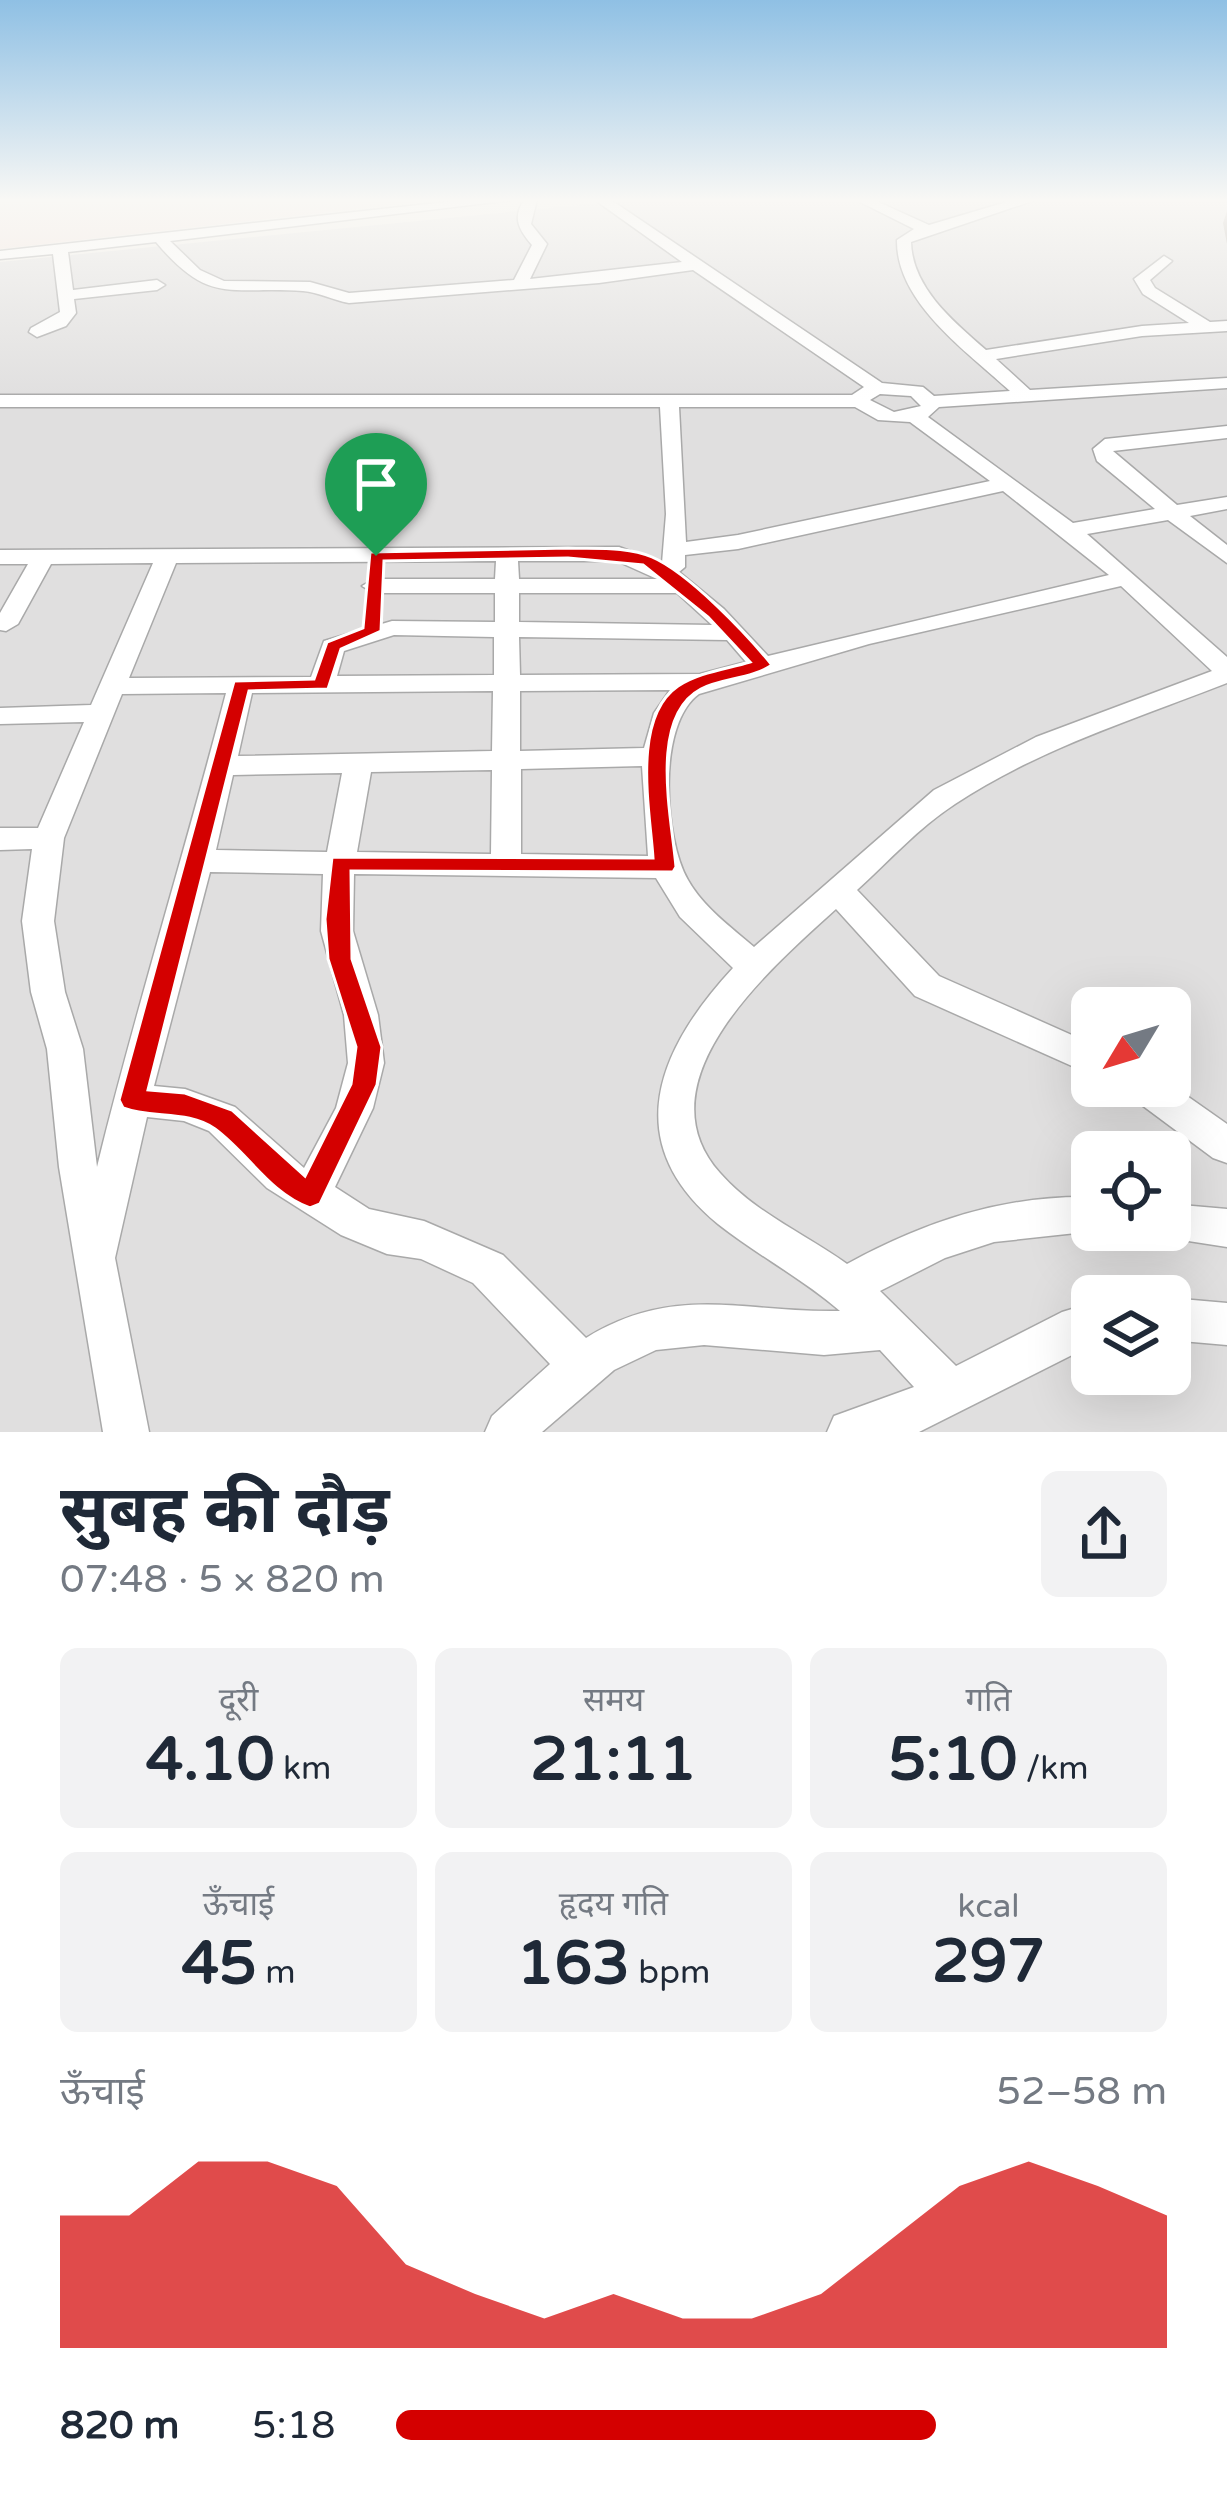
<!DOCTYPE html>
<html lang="hi">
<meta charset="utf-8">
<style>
body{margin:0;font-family:"Varela Round","Noto Sans Devanagari",sans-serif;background:#f2f2f3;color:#1f2937;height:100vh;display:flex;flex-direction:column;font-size:45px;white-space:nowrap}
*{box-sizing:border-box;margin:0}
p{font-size:39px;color:#747a83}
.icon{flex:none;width:66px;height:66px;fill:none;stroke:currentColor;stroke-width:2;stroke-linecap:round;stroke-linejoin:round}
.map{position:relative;height:1432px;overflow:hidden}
.side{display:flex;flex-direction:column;background:#fff;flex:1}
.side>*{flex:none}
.needle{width:78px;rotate:232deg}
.tools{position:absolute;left:1071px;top:987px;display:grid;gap:24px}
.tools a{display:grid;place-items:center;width:120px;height:120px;border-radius:18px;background:#fff;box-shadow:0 12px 48px #0002;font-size:60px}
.pin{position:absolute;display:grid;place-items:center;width:102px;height:102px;color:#fff;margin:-123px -51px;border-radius:50% 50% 50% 0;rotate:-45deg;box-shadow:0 0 12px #0007}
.pin .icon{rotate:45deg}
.round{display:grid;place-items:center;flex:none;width:126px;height:126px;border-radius:18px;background:#f2f2f3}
.summary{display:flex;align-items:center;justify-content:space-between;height:204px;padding:0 60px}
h1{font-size:66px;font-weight:700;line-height:90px}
.metrics{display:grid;grid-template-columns:repeat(3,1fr);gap:18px;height:204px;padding:12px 60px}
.metrics div{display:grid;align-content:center;border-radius:18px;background:#f2f2f3;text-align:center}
.metrics b{font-size:60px;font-weight:700}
.metrics small{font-size:33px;font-weight:400}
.metrics p{font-size:33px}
.chart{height:336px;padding:24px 60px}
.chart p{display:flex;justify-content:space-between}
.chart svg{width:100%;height:216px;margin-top:12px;fill:#d40000;opacity:.7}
ul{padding:0 60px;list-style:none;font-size:39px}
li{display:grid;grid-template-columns:192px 144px 1fr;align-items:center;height:90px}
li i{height:30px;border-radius:15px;background:#d40000}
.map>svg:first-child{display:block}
.residential{fill:#e0dfdf;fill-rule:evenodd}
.military{fill:#f3e3dd}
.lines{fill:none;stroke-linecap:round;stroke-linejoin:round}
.minor-casing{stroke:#a9a9a9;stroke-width:3}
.minor{fill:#fff;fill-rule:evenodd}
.wall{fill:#aba49e}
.route{fill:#d40000;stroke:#fff;stroke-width:3;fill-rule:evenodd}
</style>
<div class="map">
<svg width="1227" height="1432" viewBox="0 0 1227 1432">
<rect width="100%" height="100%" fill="#f2efe9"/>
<path class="residential" d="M631,200H1227V1432H0V262ZM1092,1008H1170V1086H1092ZM1092,1152H1170V1230H1092ZM1092,1296H1170V1374H1092Z"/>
<path class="military" d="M0,200H436L0,249Z"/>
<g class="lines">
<defs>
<path id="minor" d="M464,200H512L170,241L200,270L224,281L310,282L349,293L514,280L532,245C519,230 512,218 524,200H537L531,224L547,244L530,279L682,262L595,200H611L882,383L923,387L934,396L1010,391C968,352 896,303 897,240L914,229L856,200H874L929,225L1013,200H1035L911,242C912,288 954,322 986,350L1142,326L1189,323L1143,294L1134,279L1164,256L1172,261L1150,280L1155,288L1210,322L1227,321V331L1142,336L996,359L1030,390L1227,378V388L939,407L928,417L1073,523L1155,509L1097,461L1093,449L1105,439L1227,426V438L1113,451L1177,505L1227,497V509L1190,516L1227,545V563L1168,520L1087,534L1227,657V683C1135,719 1038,749 955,804C918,828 889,861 857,890L939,976L1092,1044V1075L915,996L836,909C772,967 638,1081 720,1173C754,1212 805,1234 847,1264C924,1222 1003,1195 1092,1197V1230H1104L994,1242L945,1258L880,1291L956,1366L1062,1312L1092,1303V1345L919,1432H827L834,1416L914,1387L880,1350L824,1355L704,1345L656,1350L614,1370L542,1432H485L492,1416L550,1364L473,1283L421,1259L387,1254L341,1235L267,1188L209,1131L184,1121L147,1117L115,1258L149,1432H103L59,1167L47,1049L31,992L22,921L32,849L0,850V828H38L84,722L0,724V708L91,705L153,563L51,564L18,624L6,631L0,630V613L28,564H0V550L619,547L662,563L666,514L660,407H0V395H852L864,387L693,270L599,283L349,303C333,300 318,292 303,291C229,286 210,306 156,242L68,252L73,290L157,280L165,285L157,290L74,299L76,313L66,326L37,337L29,332L31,328L60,312L53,254L0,259V251ZM880,394L911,396L921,406L894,412L870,400ZM679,407H855L878,420L910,422L990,481L738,535L686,542ZM1003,491L1109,575L768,656L724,609L679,572L685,567V555L738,549ZM496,561L495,579H374L362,586L374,593H495V622L392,621L324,641L311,677L129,678L176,563ZM518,561H617L657,579H519ZM1121,586L1212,671L1036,737L934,790L754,947C731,927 703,907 688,880C664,838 657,724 699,694L869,644ZM519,593H677L712,625L519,622ZM394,635L494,637V675L337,676L344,651ZM519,637L727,640L746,662L700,674L520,675ZM670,690L654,713L644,748L520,751V691ZM493,691L492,751L238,756L252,693ZM226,693C185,852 136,1008 97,1167L83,1049L65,992L54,921L64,838L122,694ZM642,766L648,856L521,854V769ZM492,770L491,854L357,852L371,772ZM342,773L327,852L216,850L233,775ZM210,872L323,874L321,931L344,1015L348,1063L336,1108L304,1168L235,1107L185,1089L154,1086ZM354,874L656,878L680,917L733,968C658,1049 618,1142 718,1224C757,1255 802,1278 840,1311C744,1313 675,1283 586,1338L503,1255L424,1221L369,1209L335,1187L373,1108L384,1063L378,1015L353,931Z
M1170,1084L1227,1124V1163L1213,1158L1131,1097L1126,1086Z
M1170,1204L1227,1209V1247L1156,1236L1153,1230H1170Z
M1170,1298L1227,1303V1345L1170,1340Z"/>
</defs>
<use href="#minor" class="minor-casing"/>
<use href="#minor" class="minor"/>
</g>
<path class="wall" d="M1227,211V244L1223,223Z"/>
<linearGradient id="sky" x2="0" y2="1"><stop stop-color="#8fc0e4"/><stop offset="0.5" stop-color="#f9f8f5"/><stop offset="1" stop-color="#f9f8f5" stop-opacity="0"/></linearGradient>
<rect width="1227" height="401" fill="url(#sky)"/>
<path class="route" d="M568,548C595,549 627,546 652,557C689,573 747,634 772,665C752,679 723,678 701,689C648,717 672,818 676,867L673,872L351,871L352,959L382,1047L377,1085L320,1204L310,1208C269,1193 249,1154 215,1129C188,1110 152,1119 123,1108L119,1100L234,681L314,679L327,642L363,628L370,552ZM568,558L643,565L708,617L750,662C727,669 699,672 678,686C631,718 650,811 653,858L332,857L325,919L328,959L356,1047L351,1084L305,1176L232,1110L185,1093L148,1090L249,691L328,689L341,649L381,631L384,561Z"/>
</svg>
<div class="tools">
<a><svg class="needle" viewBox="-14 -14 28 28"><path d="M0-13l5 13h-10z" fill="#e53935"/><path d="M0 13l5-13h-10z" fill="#747a83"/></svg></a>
<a><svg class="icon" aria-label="locate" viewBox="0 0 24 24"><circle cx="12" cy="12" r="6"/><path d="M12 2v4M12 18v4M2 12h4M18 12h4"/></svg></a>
<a><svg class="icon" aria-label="layers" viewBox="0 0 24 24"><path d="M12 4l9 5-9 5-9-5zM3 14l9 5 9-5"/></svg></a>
</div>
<div class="pin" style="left:376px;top:556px;background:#1e9e55"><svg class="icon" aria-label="arrive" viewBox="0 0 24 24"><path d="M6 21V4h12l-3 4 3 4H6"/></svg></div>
</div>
<section class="side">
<div class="summary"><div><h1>सुबह की दौड़</h1><p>07:48 · 5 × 820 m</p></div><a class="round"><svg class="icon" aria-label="share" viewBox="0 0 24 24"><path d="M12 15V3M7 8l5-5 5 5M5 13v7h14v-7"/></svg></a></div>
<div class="metrics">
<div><p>दूरी</p><b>4.10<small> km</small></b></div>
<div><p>समय</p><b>21:11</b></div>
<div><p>गति</p><b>5:10<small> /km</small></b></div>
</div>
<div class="metrics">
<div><p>ऊँचाई</p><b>45<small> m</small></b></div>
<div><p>हृदय गति</p><b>163<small> bpm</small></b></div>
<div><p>kcal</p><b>297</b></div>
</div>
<div class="chart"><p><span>ऊँचाई</span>52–58 m</p>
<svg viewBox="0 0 160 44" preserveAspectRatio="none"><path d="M0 44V17L10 17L20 6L30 6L40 11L50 27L60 33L70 38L80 33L90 38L100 38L110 33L120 22L130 11L140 6L150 11L160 17V44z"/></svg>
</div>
<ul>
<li><b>820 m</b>5:18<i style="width:70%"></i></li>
</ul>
</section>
